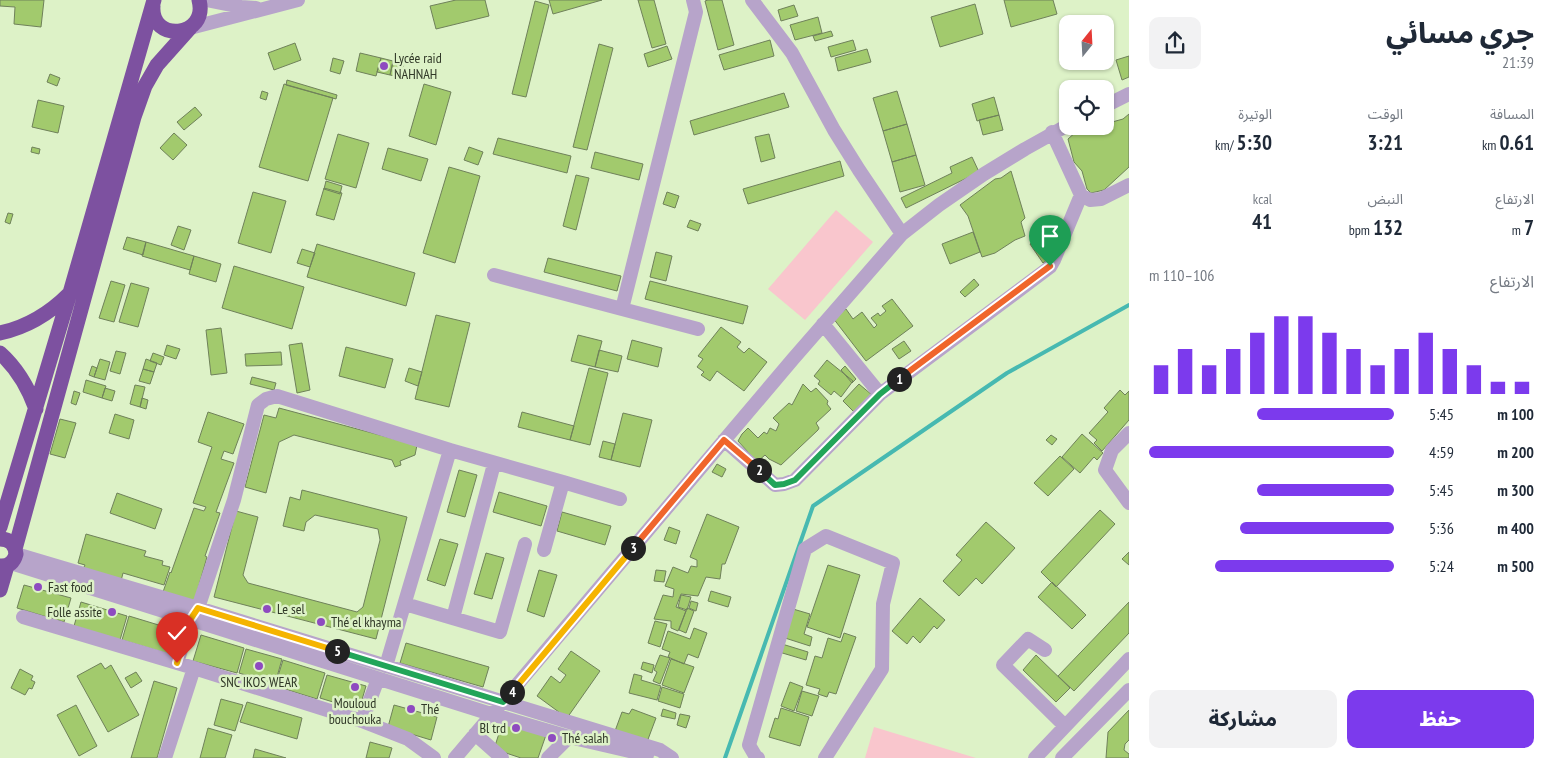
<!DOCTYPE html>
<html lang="ar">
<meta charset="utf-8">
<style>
body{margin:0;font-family:"PT Sans Narrow","Noto Sans Arabic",sans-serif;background:#f2f2f3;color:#1f2937;direction:rtl;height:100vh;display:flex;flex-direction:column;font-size:19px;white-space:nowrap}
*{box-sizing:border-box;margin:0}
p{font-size:16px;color:#747a83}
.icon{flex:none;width:28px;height:28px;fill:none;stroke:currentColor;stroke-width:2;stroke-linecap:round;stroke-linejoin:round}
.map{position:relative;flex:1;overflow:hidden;direction:ltr}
.side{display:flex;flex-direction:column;background:#fff;width:425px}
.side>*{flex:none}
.needle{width:32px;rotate:18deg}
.fabs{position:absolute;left:1059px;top:15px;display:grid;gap:10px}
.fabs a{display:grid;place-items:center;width:55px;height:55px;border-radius:10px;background:#fff;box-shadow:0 1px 4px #0004;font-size:25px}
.pin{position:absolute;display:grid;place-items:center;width:42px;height:42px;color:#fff;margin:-51px -21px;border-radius:50% 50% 50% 0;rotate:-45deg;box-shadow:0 0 5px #0007}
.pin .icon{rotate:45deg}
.km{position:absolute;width:25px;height:25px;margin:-12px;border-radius:50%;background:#222;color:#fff;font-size:14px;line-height:25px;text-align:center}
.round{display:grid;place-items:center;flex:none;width:52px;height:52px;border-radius:10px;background:#f2f2f3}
.summary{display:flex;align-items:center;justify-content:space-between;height:85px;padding:0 20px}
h1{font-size:28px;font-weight:800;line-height:38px}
.figures{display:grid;grid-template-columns:repeat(3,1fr);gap:8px;height:85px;padding:5px 20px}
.figures div{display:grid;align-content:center}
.figures b{font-size:21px;font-weight:800}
.figures small{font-size:14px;font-weight:400}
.figures p{font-size:14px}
.chart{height:140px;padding:10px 20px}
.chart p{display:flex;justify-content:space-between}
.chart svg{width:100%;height:90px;margin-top:5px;stroke:#7c3aed;stroke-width:6}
.button{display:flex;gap:10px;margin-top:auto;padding:10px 20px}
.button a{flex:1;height:58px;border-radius:10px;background:#7c3aed;color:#fff;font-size:20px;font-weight:800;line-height:58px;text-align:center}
.button a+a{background:#f2f2f3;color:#1f2937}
ul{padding:0 20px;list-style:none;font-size:16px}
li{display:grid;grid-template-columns:80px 60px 1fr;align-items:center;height:38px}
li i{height:12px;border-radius:6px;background:#7c3aed}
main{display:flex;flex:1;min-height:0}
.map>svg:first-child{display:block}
.green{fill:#f9c6cd}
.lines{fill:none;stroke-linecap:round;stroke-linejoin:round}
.stream{stroke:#47b9b1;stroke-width:4}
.building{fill:#a2ca6d;stroke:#6f815a}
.minor{stroke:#b7a4ca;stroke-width:14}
.highway{stroke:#7d51a0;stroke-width:15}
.split-1-casing{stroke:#fff;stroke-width:10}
.split-2-casing{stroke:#fff;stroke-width:10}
.split-3-casing{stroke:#fff;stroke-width:10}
.split-4-casing{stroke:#fff;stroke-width:10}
.split-5-casing{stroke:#fff;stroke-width:10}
.split-6-casing{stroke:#fff;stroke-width:10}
.split-1{stroke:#f0652b;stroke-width:6}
.split-2{stroke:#22a559;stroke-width:6}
.split-3{stroke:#f0652b;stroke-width:6}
.split-4{stroke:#f5b400;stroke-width:6}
.split-5{stroke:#22a559;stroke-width:6}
.split-6{stroke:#f5b400;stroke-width:6}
.poi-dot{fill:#8e4bc0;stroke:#ddf2c7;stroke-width:2}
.labels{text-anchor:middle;stroke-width:5;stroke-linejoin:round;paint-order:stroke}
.poi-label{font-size:14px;fill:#303827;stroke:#ddf2c7;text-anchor:start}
</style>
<main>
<section class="side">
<div class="summary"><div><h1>جري مسائي</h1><p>21:39</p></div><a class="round"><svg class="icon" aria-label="share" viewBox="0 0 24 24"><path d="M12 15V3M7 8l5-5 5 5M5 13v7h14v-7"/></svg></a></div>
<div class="figures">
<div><p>المسافة</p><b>0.61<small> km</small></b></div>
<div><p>الوقت</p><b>3:21</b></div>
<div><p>الوتيرة</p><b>5:30<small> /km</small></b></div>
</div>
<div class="figures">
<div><p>الارتفاع</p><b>7<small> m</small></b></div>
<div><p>النبض</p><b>132<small> bpm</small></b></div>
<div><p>kcal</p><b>41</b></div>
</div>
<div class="chart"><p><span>الارتفاع</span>106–110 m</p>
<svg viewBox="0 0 160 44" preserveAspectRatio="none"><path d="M5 44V30M15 44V22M25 44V30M35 44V22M45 44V14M55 44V6M65 44V6M75 44V14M85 44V22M95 44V30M105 44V22M115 44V14M125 44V22M135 44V30M145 44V38M155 44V38"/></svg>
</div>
<ul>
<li><b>100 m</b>5:45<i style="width:56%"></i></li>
<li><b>200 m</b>4:59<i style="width:100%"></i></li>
<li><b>300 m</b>5:45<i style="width:56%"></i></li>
<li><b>400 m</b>5:36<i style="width:63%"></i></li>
<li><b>500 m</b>5:24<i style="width:73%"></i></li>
</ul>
<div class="button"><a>حفظ</a><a>مشاركة</a></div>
</section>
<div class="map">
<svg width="1129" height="758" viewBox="0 0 1129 758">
<rect width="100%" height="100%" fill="#ddf2c7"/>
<path class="green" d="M836,210L873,242L805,320L768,289Z
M874,727L976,758H865Z"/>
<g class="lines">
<path class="stream" d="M725,758L813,506L1007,373L1129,305"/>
</g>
<path class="building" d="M0,0H44L41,27L14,24L15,7L0,6Z
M456,0H485L489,16L436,29L430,6Z
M549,0H602L553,14Z
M638,0H654L666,44L652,48Z
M708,0H722L734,45L718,50L705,1Z
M1004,0H1053L1057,14L1011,27Z
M535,1L549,5L526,97L512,94Z
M975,4L983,34L940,47L931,17Z
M794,5L798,16L781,21L778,10Z
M818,17L822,33L795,40L790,25Z
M831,31L833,36L815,41L813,36Z
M770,40L774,56L724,70L719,55Z
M853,40L856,50L831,57L828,47Z
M295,43L301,60L274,70L268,53Z
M599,44L613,48L587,150L573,147Z
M667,46L672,59L648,67L644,54Z
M867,49L871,62L838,71L835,58Z
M360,53L381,58L376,76L356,71Z
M1129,56V77L1122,80L1116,60Z
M333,58L344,61L340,74L330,71Z
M381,58L393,61L390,75L377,72Z
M393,62L404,64L400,77L390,75Z
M50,74L60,78L57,86L47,82Z
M287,80L337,95L336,99L286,85Z
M284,84L333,98L308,181L259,167Z
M424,84L451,92L436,145L409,136Z
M262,91L268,93L266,100L260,98Z
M897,91L907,124L883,131L873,98Z
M784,93L789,107L694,135L690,121Z
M994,97L999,115L977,121L972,104Z
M38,100L64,106L58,133L32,127Z
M195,107L202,115L184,130L177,122Z
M1129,114V167L1104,190L1091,193L1087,189L1082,171L1074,162L1068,139L1077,131L1095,126H1105V124L1123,119Z
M999,115L1003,130L983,135L979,120Z
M907,124L916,155L892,162L883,131Z
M174,133L187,145L173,160L160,148Z
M338,134L369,143L356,188L325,179Z
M769,134L775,158L761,162L755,137Z
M498,138L571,156L567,173L493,154Z
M32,147L40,149L39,154L31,152Z
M469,147L483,152L478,165L464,160Z
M388,148L428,159L421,181L382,169Z
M595,152L643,164L639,180L591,168Z
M916,155L925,185L900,192L892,162Z
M972,157L979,172L906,208L901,198L952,173L950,167Z
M840,161L844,176L748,204L743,189Z
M449,167L480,176L455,263L423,253Z
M1011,171L1025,218L1021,222L1025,236L1015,240L995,253L982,257L968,216L960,205L995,179L1001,178Z
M576,175L589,178L576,230L563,226Z
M326,181L342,186L340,194L324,189Z
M324,188L342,193L334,220L316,215Z
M253,192L286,201L271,253L238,243Z
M667,192L679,196L675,208L663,204Z
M8,213L13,214L10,224L5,222Z
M690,220L701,224L698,231L687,227Z
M178,226L191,230L184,250L171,245Z
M973,232L980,252L950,264L942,244Z
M127,237L146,242L143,255L123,249Z
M1037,239L1050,258L1043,263L1030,244Z
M146,242L194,256L190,270L142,256Z
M317,244L415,273L406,306L307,277Z
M302,249L315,253L310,267L297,263Z
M656,252L672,256L666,281L650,277Z
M194,256L221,264L216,282L189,274Z
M548,258L621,276L617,291L544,272Z
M234,266L304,287L292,329L222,308Z
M974,279L979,285L965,297L960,292Z
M111,281L125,285L114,322L99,318Z
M650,281L748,306L743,324L645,299Z
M131,283L149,288L138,327L119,322Z
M892,299L913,326L866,361L833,318L846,309L853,319L862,312L874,328L877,325L871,318L878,313L880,316L886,311L882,306Z
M436,315L470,323L449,407L415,399Z
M721,327L741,342L737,347L744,353L749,348L767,362L744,391L717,371L710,381L701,375L704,372L697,367L703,359L698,356Z
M221,328L227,373L211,375L206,330Z
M578,335L602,341L595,367L571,361Z
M632,340L662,348L658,367L627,359Z
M904,341L911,351L899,359L892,349Z
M302,343L310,390L297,393L289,345Z
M167,345L180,349L176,359L164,355Z
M346,347L393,359L385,388L339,376Z
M599,350L622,356L618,372L595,367Z
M116,351L126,353L120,374L110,371Z
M281,352L282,365L246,366L245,354Z
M153,353L164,357L161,365L150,361Z
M100,359L110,362L105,380L94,377Z
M146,359L157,363L154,372L143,369Z
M827,360L853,381L841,397L834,391L831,395L818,384L820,381L814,376Z
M92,366L97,368L94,377L89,375Z
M845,366L856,379L852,383L841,370Z
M409,368L422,372L418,386L405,381Z
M589,368L608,373L590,445L570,440Z
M143,369L154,372L150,384L139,381Z
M252,377L276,383L274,390L250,384Z
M86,380L106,386L102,398L83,392Z
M803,384L811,392L816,388L828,401L827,404L831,409L816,423L819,428L818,430L781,465L769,459L765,455L757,462L738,441L742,434L748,428L758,438L764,432L767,434L770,428L776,431L779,424L773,418L789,403L792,405Z
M859,384L872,395L856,414L843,401Z
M135,385L145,387L140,407L130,404Z
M105,388L115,391L112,401L102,398Z
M1120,390L1125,395L1129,391V420L1102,451L1094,443L1097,440L1089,433L1108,412L1104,408Z
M74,391L80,393L76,405L71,403Z
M142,398L148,400L146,409L140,407Z
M279,408L417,445L415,455L400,461L401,465L395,467L392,460L294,435L279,442L266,493L245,487L264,415L276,418Z
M208,412L244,424L233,454L224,451L221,459L234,463L216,512L220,513L205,556L207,557L194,603L163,592L170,572L171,573L194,508L204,511L206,507L193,503L212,447L198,442Z
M522,412L574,426L570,440L518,427Z
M623,413L652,420L640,467L611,460Z
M115,414L134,420L129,439L109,433Z
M60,419L76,423L65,458L50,454Z
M1082,434L1103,453L1097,460L1094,457L1080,473L1062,457Z
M1051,435L1057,439L1052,445L1046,440Z
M603,441L615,444L611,460L599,457Z
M1060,456L1074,469L1048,496L1034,483Z
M717,464L726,469L722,477L712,472Z
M459,470L477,475L465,517L447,512Z
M302,490L407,517L376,639L214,597L236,511L258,517L243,575L248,583L357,612L363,607L380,540L378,529L315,515L306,522L304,531L283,526L290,497L300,500Z
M499,492L547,506L541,526L493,512Z
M117,493L162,509L155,529L110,513Z
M1100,510L1115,524L1056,587L1041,572Z
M562,512L611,526L605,545L557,531Z
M707,514L739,527L725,564H722L720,579L706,577L698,596L681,594L676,607L686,611L678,631L671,628V621L654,619L663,595L673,597L674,589L665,586L673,567L688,573L691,566L697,567V560L690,557Z
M986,522L1015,548L982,584L976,578L959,596L943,581L962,560L956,555Z
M669,527L680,531L676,544L664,540Z
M86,534L146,551L144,556L163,561L162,565L170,567L164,585L123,573L121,581L83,569L85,565L78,563Z
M440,539L458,544L445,586L427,580Z
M1129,552V565L1122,559Z
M486,553L504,558L492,599L474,594Z
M828,565L860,575L840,638L807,627Z
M539,570L557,575L544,617L527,611Z
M656,570L666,571L664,582L654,581Z
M1052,582L1086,615L1072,629L1038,597Z
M24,585L71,598L64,622L17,608Z
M711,591L731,597L728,607L708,601Z
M681,595L691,597L687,610L678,607Z
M920,598L945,620L937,629L934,626L920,643L913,636L907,644L892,631Z
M691,601L698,603L696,611L689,608Z
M81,602L127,616L120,640L74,626Z
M1129,602V633L1074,691L1058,676Z
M687,608L694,611L686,633L679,630Z
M793,609L810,614L804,634L812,637L810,646L785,638Z
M129,616L175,630L168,654L122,640Z
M655,621L667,624L660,647L648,643Z
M694,628L707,633L698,658L688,654L684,664L668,657L670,652L662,649L668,631L690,639Z
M844,633L856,637L836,694L829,692L827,697L818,694L820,689L806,685L815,656L822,658L828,638L841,642Z
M201,635L244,648L237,673L193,661Z
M406,643L489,667L483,687L400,663Z
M782,644L808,652L806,660L779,652Z
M246,649L282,659L275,684L239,673Z
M571,651L600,671L567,718L537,696L551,676L560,683L566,675L558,669Z
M660,655L670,658L660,684L653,681L657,672L654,670Z
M1036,655L1070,688L1056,702L1023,670Z
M671,659L694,667L684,693L662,685Z
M283,660L325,673L317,699L275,686Z
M643,662L654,665L652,673L641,669Z
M101,663L105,669L111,665L139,715L108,732L77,676Z
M20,669L33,676L31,680L35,682L32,689L29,688L25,695L11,688Z
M136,672L142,681L131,688L125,678Z
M634,674L642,676L641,680L661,686L657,700L629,693Z
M327,675L366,686L359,710L320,698Z
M154,681L177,688L157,758H131Z
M790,682L803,687L794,711L781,706Z
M662,687L684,694L680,708L658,701Z
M802,691L819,696L812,716L796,711Z
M221,699L243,705L235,731L214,725Z
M247,702L302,718L297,739L240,722Z
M76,705L97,746L79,756L57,715Z
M394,705L437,717L431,740L388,727Z
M781,708L809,717L800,746L769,737L775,718L778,719Z
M632,709L656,718L647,742L615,731L622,712L629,714Z
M663,709L676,713L675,719L661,716Z
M1129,710V740L1125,744L1124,750L1129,754V758H1106L1108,732Z
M680,714L690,716L686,728L677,725Z
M503,721L546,735L538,758H521L494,749Z
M208,728L232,735L225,758H200Z
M370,742L392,748L389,758H366Z
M255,749L286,758H253Z"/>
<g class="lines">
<path class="minor" d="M206,0L241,7L256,8
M752,0L792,53L834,130L859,170L902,234
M190,28L298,0
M1105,106L1129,94
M1052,132L1081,195L1090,200L1101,199L1129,185
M494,275L622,309L696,12L693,0
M622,309L698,329
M823,324L880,394
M1129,433L1112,450L1105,470L1129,503
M724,440L775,485L784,484L795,480L880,394L1050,267L1054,260L1081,195
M450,450L563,482L544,550
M563,482L620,499
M16,554L198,608L660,750L672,758
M11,563L491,714L569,737L647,755
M405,604L500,632L525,544
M23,617L194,668L362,721L408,739L434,758
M453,618L494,464
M1045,650L1028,639L1003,665L1065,726
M177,663L190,620L198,608L234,500L258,405L266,399L277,396L450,450L386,666
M362,721L378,679
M475,734L502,758
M165,758L194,668
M455,758L793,359L902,234L939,205L984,174L1025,149L1068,125
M548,758L569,737
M758,758L756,757L749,745L805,549L826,536L893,563L883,604L882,669L825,758
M1035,758L1129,659
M1062,758L1129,690"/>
<path class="highway" d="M153,6C150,43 209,38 199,0
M0,333C28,327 49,314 69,294
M0,353C18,369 28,387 36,409
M0,527L70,293L154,0
M0,539C10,539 15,544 16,554C14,562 9,567 0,566
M15,549L134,117L145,86L157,65L190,28
M0,590L7,566"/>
</g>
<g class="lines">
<defs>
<path id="split-1" d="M899,379L1050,266"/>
<path id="split-2" d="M759,470L775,485L784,484L795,480L880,394L899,379"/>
<path id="split-3" d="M633,548L724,440L759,470"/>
<path id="split-4" d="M512,692L633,548"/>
<path id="split-5" d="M337,651L503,702L512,692"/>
<path id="split-6" d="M177,663L190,620L198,608L337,651"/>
</defs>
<use href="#split-1" class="split-1-casing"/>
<use href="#split-2" class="split-2-casing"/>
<use href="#split-3" class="split-3-casing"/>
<use href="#split-4" class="split-4-casing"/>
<use href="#split-5" class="split-5-casing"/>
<use href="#split-6" class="split-6-casing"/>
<use href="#split-1" class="split-1"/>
<use href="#split-2" class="split-2"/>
<use href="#split-3" class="split-3"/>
<use href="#split-4" class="split-4"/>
<use href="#split-5" class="split-5"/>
<use href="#split-6" class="split-6"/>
</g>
<g class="poi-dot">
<circle cx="384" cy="66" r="5"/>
<circle cx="38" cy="587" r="5"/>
<circle cx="267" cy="609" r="5"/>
<circle cx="112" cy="612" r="5"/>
<circle cx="321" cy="622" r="5"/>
<circle cx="259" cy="666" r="5"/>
<circle cx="355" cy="687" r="5"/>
<circle cx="411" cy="709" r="5"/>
<circle cx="516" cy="728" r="5"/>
<circle cx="552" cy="738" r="5"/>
</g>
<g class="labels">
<g class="poi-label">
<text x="394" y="63">Lycée raid<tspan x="394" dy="16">NAHNAH</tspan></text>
<text x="48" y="592">Fast food</text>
<text x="277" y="614">Le sel</text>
<text x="102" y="617" text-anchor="end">Folle assite</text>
<text x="331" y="627">Thé el khayma</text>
<text x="259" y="687" text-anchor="middle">SNC IKOS WEAR</text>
<text x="355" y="708" text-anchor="middle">Mouloud<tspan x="355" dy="16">bouchouka</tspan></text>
<text x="421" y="714">Thé</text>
<text x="506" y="733" text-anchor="end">Bl trd</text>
<text x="562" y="743">Thé salah</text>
</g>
</g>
</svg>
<div class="fabs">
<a><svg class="needle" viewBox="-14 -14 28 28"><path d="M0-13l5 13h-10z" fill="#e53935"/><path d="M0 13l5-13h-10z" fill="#747a83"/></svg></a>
<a><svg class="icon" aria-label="locate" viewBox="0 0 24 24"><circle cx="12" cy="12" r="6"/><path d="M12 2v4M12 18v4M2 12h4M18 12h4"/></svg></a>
</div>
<div class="pin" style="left:1050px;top:266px;background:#1e9e55"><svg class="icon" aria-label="arrive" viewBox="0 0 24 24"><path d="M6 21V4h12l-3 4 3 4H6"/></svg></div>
<div class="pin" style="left:177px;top:663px;background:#d93025"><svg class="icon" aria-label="check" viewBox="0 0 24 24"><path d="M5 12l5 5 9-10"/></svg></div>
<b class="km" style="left:899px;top:379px">1</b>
<b class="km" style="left:759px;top:470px">2</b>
<b class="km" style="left:633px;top:548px">3</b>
<b class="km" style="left:512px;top:692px">4</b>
<b class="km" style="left:337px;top:651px">5</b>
</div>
</main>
